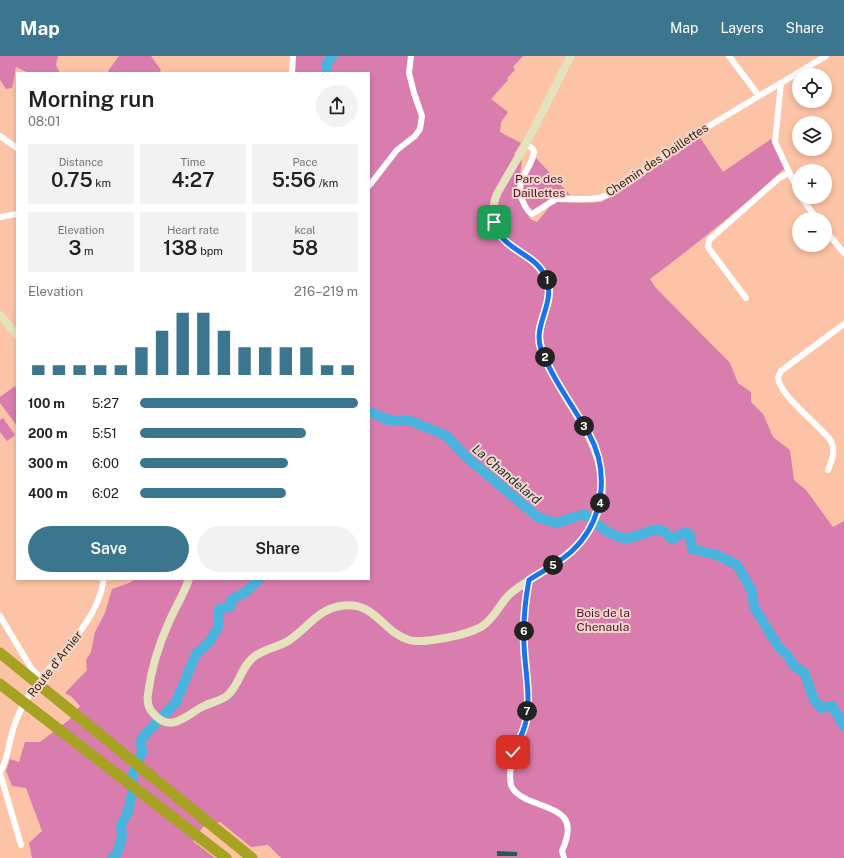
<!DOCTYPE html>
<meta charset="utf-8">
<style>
body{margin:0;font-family:"Public Sans",sans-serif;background:#f2f2f2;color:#202124;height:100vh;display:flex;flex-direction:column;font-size:15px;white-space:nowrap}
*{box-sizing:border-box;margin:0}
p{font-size:13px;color:#757577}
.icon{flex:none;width:22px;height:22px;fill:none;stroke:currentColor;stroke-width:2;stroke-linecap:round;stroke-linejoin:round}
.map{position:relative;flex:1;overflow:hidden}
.drawer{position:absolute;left:16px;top:16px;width:354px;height:508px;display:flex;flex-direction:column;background:#fff;border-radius:0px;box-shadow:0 2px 6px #0003}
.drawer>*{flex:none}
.fabs{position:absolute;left:792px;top:12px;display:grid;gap:8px}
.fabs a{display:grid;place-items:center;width:40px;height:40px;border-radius:50%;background:#fff;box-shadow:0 2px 6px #0003;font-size:20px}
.pin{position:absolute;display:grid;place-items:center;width:34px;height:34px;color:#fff;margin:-17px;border-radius:8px;box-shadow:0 2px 6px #0006}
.km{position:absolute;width:20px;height:20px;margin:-10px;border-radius:50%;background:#222;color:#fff;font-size:11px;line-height:20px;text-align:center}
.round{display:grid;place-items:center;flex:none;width:42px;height:42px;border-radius:21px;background:#f2f2f2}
.headline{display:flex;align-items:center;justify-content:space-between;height:68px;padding:0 12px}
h1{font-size:22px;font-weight:600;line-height:30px}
.metrics{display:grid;grid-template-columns:repeat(3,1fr);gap:6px;height:68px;padding:4px 12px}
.metrics div{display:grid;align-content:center;border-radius:0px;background:#f2f2f2;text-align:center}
.metrics b{font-size:20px;font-weight:600}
.metrics small{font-size:11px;font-weight:400}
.metrics p{font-size:11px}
.chart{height:112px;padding:8px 12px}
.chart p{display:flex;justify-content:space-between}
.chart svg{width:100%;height:72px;margin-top:4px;stroke:#3b768e;stroke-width:6}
.button{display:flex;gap:8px;margin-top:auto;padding:8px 12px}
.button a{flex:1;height:46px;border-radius:24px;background:#3b768e;color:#fff;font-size:16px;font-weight:600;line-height:46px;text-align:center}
.button a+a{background:#f2f2f2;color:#202124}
ul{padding:0 12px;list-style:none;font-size:13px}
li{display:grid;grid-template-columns:64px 48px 1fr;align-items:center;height:30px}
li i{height:10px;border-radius:5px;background:#3b768e}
header{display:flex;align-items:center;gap:24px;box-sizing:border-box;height:56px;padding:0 20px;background:#3b768e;color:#fff}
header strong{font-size:19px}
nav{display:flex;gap:22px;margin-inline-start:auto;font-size:14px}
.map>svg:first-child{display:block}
.green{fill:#d97daf}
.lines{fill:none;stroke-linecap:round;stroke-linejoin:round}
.river{stroke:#49b4de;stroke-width:10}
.building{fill:#1e604a}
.street{stroke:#fff;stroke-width:6}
.secondary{stroke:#e5e3bd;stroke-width:8}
.highway{stroke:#a7a222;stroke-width:11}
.route-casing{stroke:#fff;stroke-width:8}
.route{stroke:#1a73e8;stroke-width:5}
.labels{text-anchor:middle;stroke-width:4;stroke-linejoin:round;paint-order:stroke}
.street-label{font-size:12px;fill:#391f11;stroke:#f5d8c9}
.park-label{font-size:12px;fill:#4d0d35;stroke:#f5d8c9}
.water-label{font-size:13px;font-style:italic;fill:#162d37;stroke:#f5d8c9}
</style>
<header>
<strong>Map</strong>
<nav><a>Map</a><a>Layers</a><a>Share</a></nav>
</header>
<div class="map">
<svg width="844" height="802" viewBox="0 0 844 802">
<rect width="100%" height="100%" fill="#fcc3a7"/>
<path class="green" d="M0,0H58L56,9L60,17H29L16,11L12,32L6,33L0,24Z
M119,0H151L161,14L159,17H109L108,15Z
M295,0H523L513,11L515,14L507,22L508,24L491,43L508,56L501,66L500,76L521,87L514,98L522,103L518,137L530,163L537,166L550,150L558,146L580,147L601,146L613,140L699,80L723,116L771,83L785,112C741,153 698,187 650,223L656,232L730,307L738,327L751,336V346L763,358L773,381L790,394L794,424L806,434L833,471L844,465V802H281L268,789L251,791L220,766L203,771L193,785L215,802H32L29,787L42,775L26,732L12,730L6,715L10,703L19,706L25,686H40L69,664L80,650L72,641L65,637L87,614L86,604L91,596L95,576L105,557L112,533L129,527L136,523H369V17H295Z
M536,102L570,139C550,138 547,146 532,156C517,136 523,122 536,102Z
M15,330L17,333V370L0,347V341Z
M3,362L15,379L7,385L0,376V364Z"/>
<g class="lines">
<path class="river" d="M327,17V7L333,0
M369,356L389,364L411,365L447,380L464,399L539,462L557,467L584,458C596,467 609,480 624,482C636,484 654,469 663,475C666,477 669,480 672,483L686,476L690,479L692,493L717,499L737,509L752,535L754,551L778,590L788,600L794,610L804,616L814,644L821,652L832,650L844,670
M112,802L117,797L122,780L121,769L128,756L132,738V720L142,696L141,685L143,681L176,646L196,598L210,585L218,571L219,553L230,551L231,544L246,536L259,523"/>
</g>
<path class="building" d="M497,795L517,796V800H497Z"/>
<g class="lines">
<path class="street" d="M729,0L759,40
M292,17L293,0
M781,27L775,86L799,137
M0,80L17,92
M526,88L533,93L534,96C531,116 512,124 524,148C526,152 528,156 532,158L556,143H590L599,142L610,138L704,73L826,0
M369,130L397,94L415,80L420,73L422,60L414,37L409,17L411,0
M801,141L817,163
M0,161L17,158
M825,174L844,197
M746,242L710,194L708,191L709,184L779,122L789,117
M828,414C832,404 836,395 831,385C821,370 778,339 778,321L781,315L844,268
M529,524C525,545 523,568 524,588C525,614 531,638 526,664C522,686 506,704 511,729C513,736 520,740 526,743C557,756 579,757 562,795L564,802
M0,560L31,612L41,622
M0,716C7,706 8,692 11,681C14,668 19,656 26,644C50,604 96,573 104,523
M0,717L21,789"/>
<path class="secondary" d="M0,259L17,279
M189,523C184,538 175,552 169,566C159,588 151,614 148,638C147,645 148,652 153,657C171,679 187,658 204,650C212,646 221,645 228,639C240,628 241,610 255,600C265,593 278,591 288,585C307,573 317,554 340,550C375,544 382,576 409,584C424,588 467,579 481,571C494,563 499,549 509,539C515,533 524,528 531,523C555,508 580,494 593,467C626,399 559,349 541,291C533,268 556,247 547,224C537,197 502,195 494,167C492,156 493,146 498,136L527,86L571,0"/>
<path class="highway" d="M0,597L252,802
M0,628L226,802"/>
</g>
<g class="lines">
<defs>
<path id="route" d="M494,166C503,196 533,195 545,220C558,245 532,268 541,293C553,324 573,350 589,378C610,416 604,465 572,495C559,507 543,515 529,524C525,545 523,568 524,589C525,615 531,639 526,665C524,676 518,686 513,696"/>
</defs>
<use href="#route" class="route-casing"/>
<use href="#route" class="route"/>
</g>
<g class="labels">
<g class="street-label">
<text transform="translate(657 104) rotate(-34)" y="4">Chemin des Daillettes</text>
<text transform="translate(55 608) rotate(-52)" y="4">Route d'Arnier</text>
</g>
<g class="park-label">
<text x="539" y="127">Parc des<tspan x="539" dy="14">Daillettes</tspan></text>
<text x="603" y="561">Bois de la<tspan x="603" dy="14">Chenaula</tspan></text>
</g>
<g class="water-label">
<text transform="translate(507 418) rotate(40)" y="5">La Chandelard</text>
</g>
</g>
</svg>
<div class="fabs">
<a><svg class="icon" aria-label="locate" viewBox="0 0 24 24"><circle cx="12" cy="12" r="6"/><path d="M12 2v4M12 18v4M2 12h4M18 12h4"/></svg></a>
<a><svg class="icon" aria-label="layers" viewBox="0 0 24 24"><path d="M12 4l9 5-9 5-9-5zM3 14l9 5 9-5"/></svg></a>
<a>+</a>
<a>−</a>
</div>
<div class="pin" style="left:494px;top:166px;background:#1e9e55"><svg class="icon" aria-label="arrive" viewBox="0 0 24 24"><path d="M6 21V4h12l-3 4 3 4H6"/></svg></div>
<div class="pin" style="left:513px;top:696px;background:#d93025"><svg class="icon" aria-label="check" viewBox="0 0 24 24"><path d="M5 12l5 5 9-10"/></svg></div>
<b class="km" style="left:547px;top:224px">1</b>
<b class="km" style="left:545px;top:301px">2</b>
<b class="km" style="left:584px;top:370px">3</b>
<b class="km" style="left:600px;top:447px">4</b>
<b class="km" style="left:553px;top:509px">5</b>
<b class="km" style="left:524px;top:575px">6</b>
<b class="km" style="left:527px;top:655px">7</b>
<section class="drawer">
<div class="headline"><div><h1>Morning run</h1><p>08:01</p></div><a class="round"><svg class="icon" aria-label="share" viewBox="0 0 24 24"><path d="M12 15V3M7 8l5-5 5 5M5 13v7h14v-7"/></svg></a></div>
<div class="metrics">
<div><p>Distance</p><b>0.75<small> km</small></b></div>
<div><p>Time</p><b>4:27</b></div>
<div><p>Pace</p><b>5:56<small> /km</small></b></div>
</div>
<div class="metrics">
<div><p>Elevation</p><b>3<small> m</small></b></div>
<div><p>Heart rate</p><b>138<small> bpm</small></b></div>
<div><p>kcal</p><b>58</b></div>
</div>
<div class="chart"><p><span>Elevation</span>216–219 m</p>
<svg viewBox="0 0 160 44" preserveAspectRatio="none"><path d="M5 44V38M15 44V38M25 44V38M35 44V38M45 44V38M55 44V27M65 44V17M75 44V6M85 44V6M95 44V17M105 44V27M115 44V27M125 44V27M135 44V27M145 44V38M155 44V38"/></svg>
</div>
<ul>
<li><b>100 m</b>5:27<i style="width:100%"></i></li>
<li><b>200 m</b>5:51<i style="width:76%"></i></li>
<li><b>300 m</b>6:00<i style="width:68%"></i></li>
<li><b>400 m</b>6:02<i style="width:67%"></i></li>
</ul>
<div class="button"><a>Save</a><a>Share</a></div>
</section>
</div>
